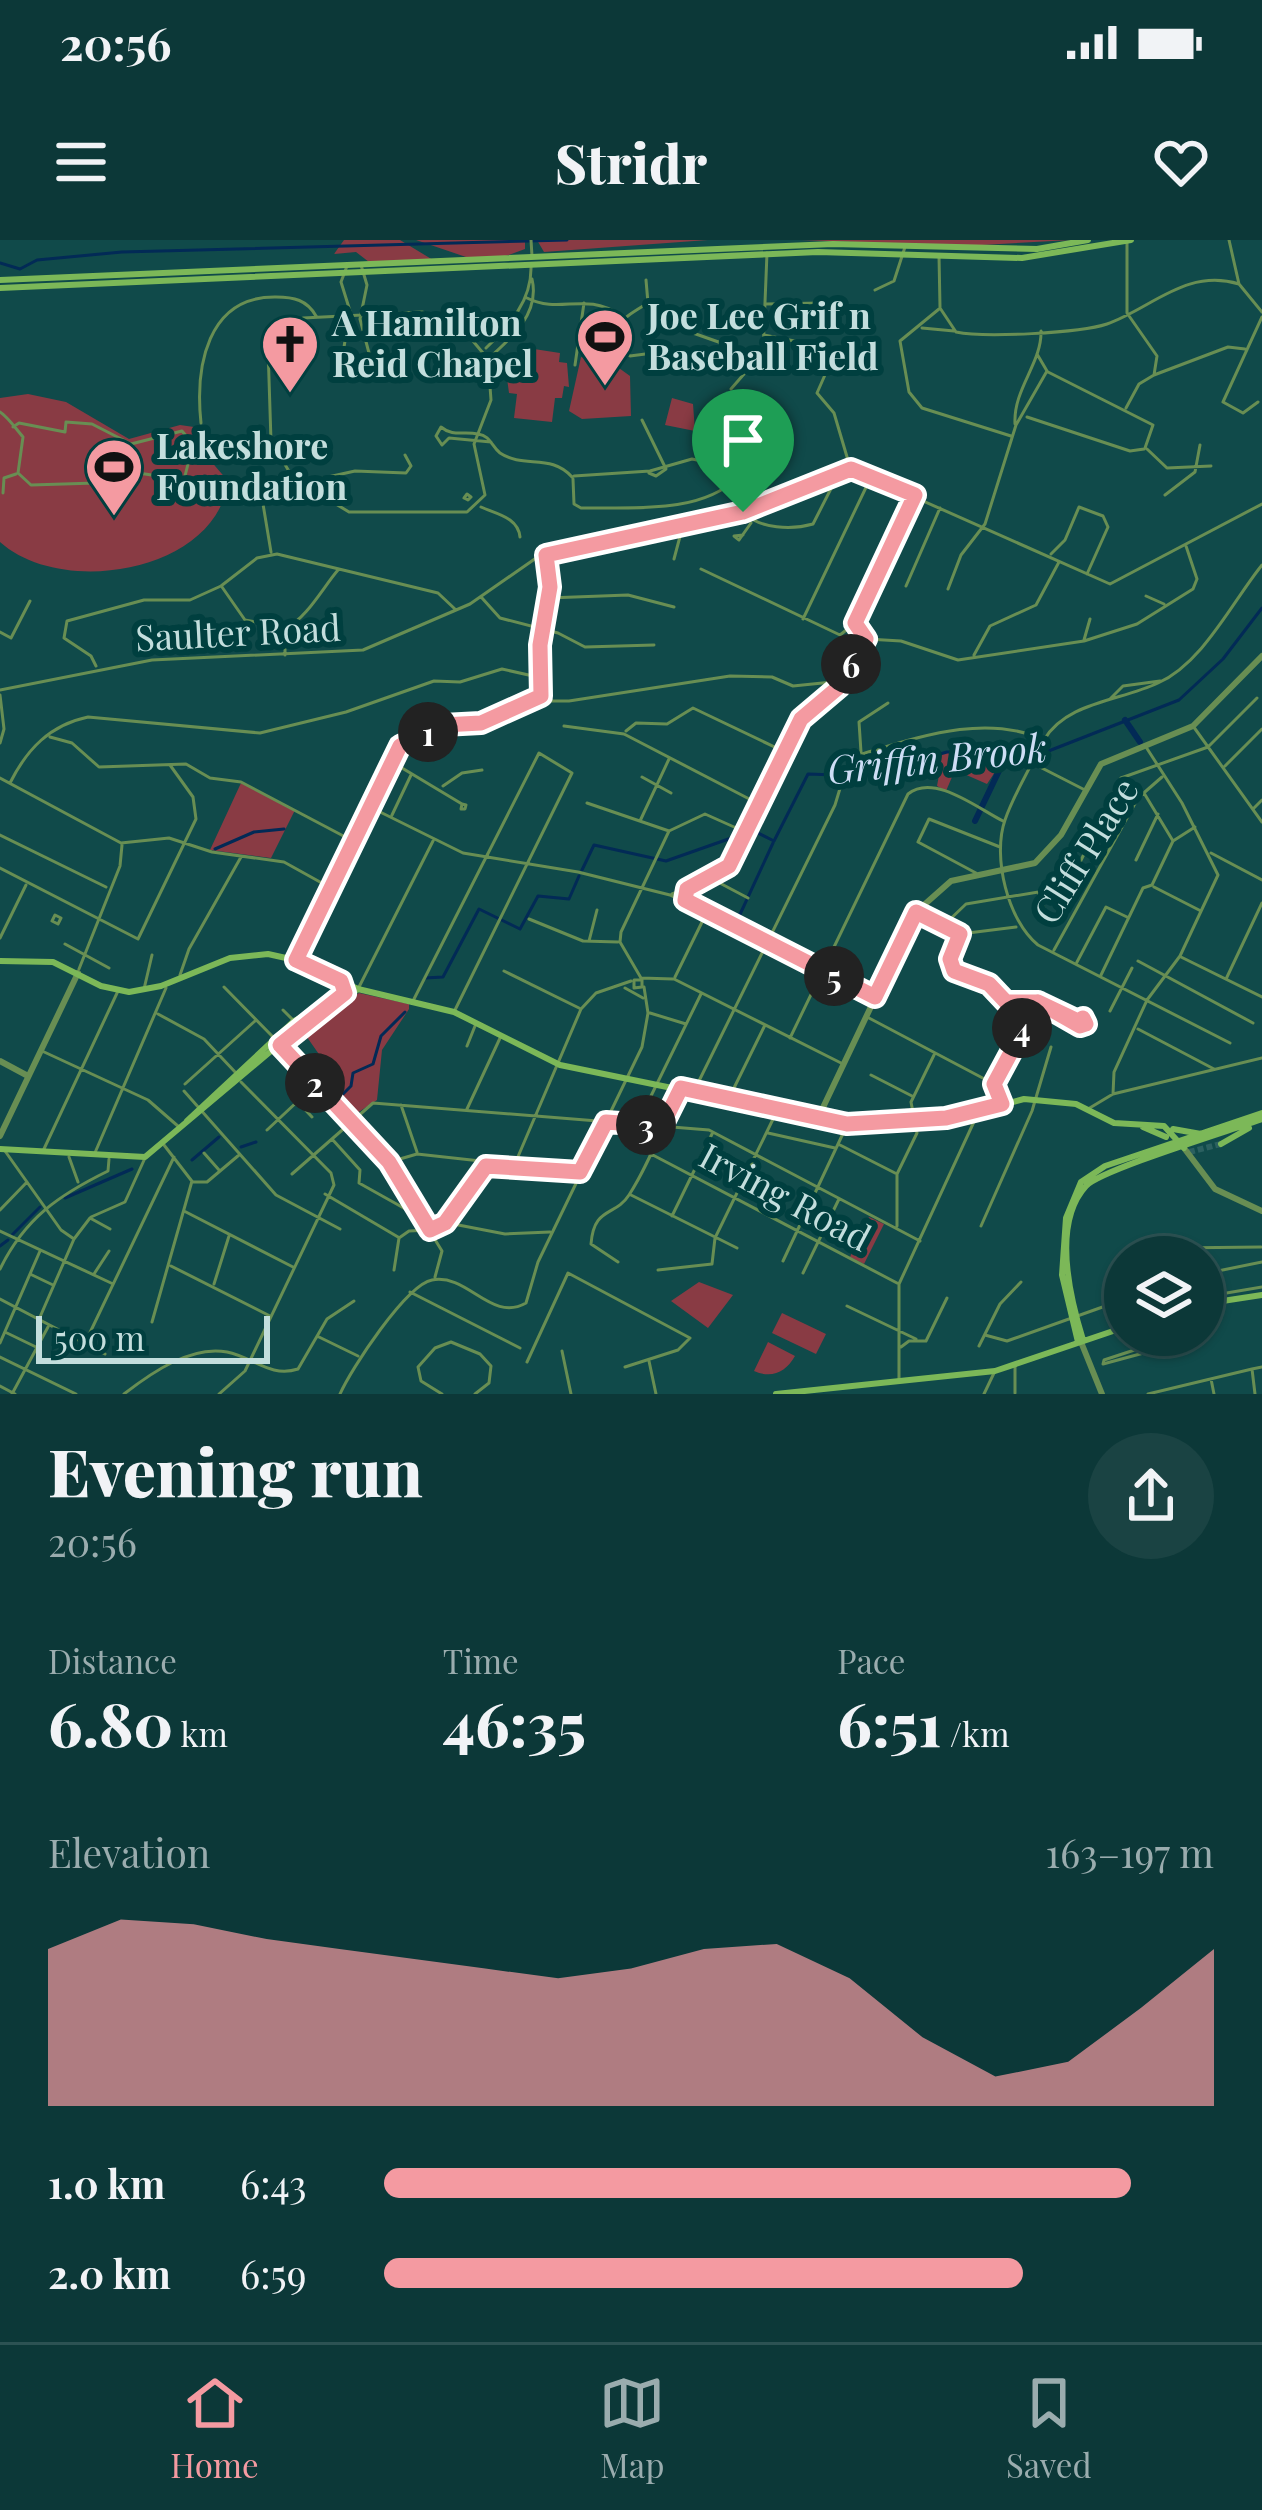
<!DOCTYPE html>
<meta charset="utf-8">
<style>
body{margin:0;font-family:"Playfair Display",serif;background:#1a4343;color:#f1f3f6;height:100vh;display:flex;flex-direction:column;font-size:45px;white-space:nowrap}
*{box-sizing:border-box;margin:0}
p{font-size:39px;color:#9aacae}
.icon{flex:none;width:66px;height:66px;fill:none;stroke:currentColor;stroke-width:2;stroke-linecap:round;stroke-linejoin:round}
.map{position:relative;height:1154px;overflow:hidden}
.panel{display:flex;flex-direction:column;background:#0c3838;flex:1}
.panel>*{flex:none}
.fabs{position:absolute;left:1104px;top:996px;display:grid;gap:24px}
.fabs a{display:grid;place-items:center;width:120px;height:120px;border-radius:50%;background:#0c3838;box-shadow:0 3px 9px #0004,0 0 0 3px #2c5253;font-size:60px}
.scale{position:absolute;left:36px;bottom:30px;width:234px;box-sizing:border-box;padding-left:12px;border:6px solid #c3dedd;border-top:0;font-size:33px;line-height:42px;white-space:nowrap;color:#c3dedd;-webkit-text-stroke:9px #003f3f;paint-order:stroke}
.pin{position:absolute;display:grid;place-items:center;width:102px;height:102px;color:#fff;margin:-123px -51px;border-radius:50% 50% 50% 0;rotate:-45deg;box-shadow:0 0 12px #0007}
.pin .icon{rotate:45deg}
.km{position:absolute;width:60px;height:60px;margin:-30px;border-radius:50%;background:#222;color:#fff;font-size:33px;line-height:60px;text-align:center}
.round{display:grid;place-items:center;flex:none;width:126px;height:126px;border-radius:63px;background:#1a4343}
.summary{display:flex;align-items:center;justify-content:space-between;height:204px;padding:0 48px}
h1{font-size:66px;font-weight:800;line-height:90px}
.metrics{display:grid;grid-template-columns:repeat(3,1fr);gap:18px;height:204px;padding:12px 48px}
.metrics div{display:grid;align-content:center}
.metrics b{font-size:60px;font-weight:800}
.metrics small{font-size:33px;font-weight:400}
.metrics p{font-size:33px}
.chart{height:336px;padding:24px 48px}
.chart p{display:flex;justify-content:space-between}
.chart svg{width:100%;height:216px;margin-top:12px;fill:#f49aa1;opacity:.7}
ul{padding:0 48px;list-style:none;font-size:39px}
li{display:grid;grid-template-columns:192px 144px 1fr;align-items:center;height:90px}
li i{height:30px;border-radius:15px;background:#f49aa1}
.status{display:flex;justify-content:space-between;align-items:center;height:84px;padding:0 60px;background:#0c3838;direction:ltr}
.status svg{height:33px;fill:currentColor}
header{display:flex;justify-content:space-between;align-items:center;height:156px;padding:0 48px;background:#0c3838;font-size:54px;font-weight:800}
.dock{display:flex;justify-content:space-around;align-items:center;height:168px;border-top:3px solid #2c5253;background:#0c3838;font-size:33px;color:#9aacae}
.dock a{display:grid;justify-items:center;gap:6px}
.dock .active{color:#f49aa1}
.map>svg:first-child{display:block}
.green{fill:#893b44}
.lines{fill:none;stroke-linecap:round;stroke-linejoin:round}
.stream{stroke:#022a56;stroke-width:3}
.canal{stroke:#022a56;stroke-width:6}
.secondary-tunnel{stroke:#2b6060;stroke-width:6;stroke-dasharray:6 3;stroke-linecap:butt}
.minor{stroke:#688e53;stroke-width:3}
.tertiary{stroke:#688e53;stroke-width:6}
.secondary{stroke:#7cb858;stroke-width:6}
.route-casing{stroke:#fff;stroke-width:24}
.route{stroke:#f49aa1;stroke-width:15}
.labels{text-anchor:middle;stroke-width:12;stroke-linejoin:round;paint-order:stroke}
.poi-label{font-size:36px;font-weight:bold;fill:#c3dedd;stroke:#003f3f;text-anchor:start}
.street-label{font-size:36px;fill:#c3dedd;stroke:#003f3f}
.water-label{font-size:39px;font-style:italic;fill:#cddef5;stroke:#003f3f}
</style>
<div class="status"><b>20:56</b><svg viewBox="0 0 49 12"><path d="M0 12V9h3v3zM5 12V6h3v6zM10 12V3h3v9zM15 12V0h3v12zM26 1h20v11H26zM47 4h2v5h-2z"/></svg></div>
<header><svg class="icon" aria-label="menu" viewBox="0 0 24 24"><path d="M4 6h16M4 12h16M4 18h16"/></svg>Stridr<svg class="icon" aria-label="heart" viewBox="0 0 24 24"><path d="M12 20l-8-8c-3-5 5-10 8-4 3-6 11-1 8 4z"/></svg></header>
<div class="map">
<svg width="1262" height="1154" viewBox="0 0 1262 1154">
<rect width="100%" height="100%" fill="#104a4a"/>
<path class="green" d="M344,0H400L433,20L369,22L356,12L334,14Z
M416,0H525V9L503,17H466Z
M537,0H708L544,12Z
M801,0H1071L964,6Z
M521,107L560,113L559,122L567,123L569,147L564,146L562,158H555L552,182L514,178L517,154L509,153L506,131L512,118H520Z
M581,117L612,123L630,136L631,176L582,179L569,171Z
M28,154L66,162L129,199L180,185L208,189L214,201L209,219L228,241C217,332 62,358 0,302V158Z
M672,158L693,164L695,191L665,185Z
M745,195L784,214L779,229L738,210Z
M947,512L1007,514L987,544L955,530L946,551L937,546L941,524L925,517Z
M241,543L295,570L271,618L210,610Z
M359,753L409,764V769L382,810L377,860L351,877L318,841L330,830L302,790Z
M869,977L884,984L864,1024L850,1017Z
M699,1042L733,1055L708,1088L671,1061Z
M782,1073L826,1094L816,1114L772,1093Z
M768,1102L795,1116C786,1132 772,1139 754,1131Z"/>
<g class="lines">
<path class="stream" d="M0,23L20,29L37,20L122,12L567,0
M750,589L774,601L808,534L863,536L947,512H1046L1179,460L1223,419L1262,368
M215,609L254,592L284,589
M582,630L594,605L666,621L737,596
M736,683L773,603
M425,738L443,737L479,669L520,689L538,656L569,659L579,636
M336,861L351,846L353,833L373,824L381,796L405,772
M241,907L256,902
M192,920L219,897
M65,958L132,929
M12,995L40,967
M0,1006L8,1000"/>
<path class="canal" d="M1125,480L1140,502
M975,581L1007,514"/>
<path class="secondary-tunnel" d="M1189,912L1221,904"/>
<path class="minor" d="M531,0L532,16
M1229,0L1239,44L1262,72
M939,16L940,67
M347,26L341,42L350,71L343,113L349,127L358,129L369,113L360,79L367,45L361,25
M646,40L648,63C624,78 600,89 630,116L653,113
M875,50L894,41L905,7
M527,58C561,75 584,51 620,75
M766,64L822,63
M940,68L956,92C984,98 1080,93 1107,84C1152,68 1186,28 1239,44
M939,69L900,101L909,152L922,168L1011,196
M422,72L457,82L488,119L491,160L474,204L485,255L467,272H349L293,238L271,201L268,108L279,90L303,78Z
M676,87L727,105L753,122
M922,88L954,91
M764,95L830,108L832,119L817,153L834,173L850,227
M486,108C510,85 532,60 531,26
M1037,114L1047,131
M488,119C513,97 540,73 532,39
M575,125L584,63
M1048,132L1153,185L1145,208
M1154,135L1228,107L1245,109
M731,149L763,112L767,13
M1258,162L1243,173L1223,162L1262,77
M1126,168L1139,144L1154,135L1157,116L1127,73V1
M0,172C8,177 16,189 23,197L18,233L31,245L96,243L119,251L132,232L184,240L193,204L182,191L131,204L92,184L66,182L65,192L19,183L13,187
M1027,177L1130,211L1144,209
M642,180L666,229L656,236L649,233
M201,183C195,127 207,56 276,57C294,57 307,60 316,76
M1015,184C1013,149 1042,123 1041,91
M491,202L449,198L442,205L436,196L441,187C453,197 463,191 478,194C491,196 491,206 500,213C524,229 551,213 572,237
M1147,209L1167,228L1211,226
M574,236L650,231L692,219L721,225L744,239L756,229
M573,239L574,264L581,268C629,267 701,275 738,237
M301,243L355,231L406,233L411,226L405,215
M261,252L271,312
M3,253L4,238L16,234
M467,254L471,257L468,260L464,258Z
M1165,255L1195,232L1200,205
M481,267C496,274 518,277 520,297
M744,273C760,289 792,290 813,284L840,231
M743,295L734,296L739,300L751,283
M1051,314L1065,300L1079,267L1103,276L1108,287L1087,334
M674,319L682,289
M701,329L840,395L855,383L915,255
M906,346L940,268
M222,347L245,380L285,387V415
M948,349L961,315L985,284L1016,185L1047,131
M1146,356L1164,364
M482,358L500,378L558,393L585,407L654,405
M548,358L628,355L674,367
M803,379L871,237
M855,383L867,399L901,401L958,420L1084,401L1137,384L1193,349L1197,339L1186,306
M287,387C306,379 324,346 338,330
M0,392L11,398L30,361
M1084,400L1090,379
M974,415L990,386L1036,365L1059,322
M96,426L91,416L64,398L67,381L144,360H190L221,346L257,318L277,314L438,353L456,370
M538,439L550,347L546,315
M0,450L152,420L363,410L470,364L539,316L743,272L851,229L1110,344L1262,264
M0,455L4,489L0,503
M1110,459L1123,446L1160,441
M564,486L624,494L757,563
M1193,486L1262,582
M626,491L636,483L667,484L693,468L783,511
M50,497L72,503L99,527L186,524L210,538L241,542L351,600
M861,512L859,482L888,463
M1034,519C1024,539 1012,559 1005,580C992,617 1008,681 1038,705L1230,803
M392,522L462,564
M1032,523L1083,549
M1225,526L1262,489
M642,537L671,553
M0,538L121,603L169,598L212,612L284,622L329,647
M10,543C27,509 50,485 88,477L260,493L346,472L434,441L460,442L502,429L533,436L549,457
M443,546L462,533L482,530
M1144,553L1173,601
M587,563L669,591L705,574L743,591
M462,564L466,565L465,569H461Z
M370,567L463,613L578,632L670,655L874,756
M1253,569L1262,560
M392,575L411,535
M640,581L669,519
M0,595L106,647
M1211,613L1262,640
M1136,620L1158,574
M0,628L138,699L196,579L193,557L170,525
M976,633L918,602L929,579L1000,607
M714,640L748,658
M1068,647L1121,538L1208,507L1257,458
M1154,647L1199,670
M672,654L719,636L729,626L801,479L837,449L866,400
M1039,654L1045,671
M918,673L960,694L1016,687
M55,675L61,678L58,684L52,681Z
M529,679L583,701L618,702
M943,686L966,664L1068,647
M960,694L950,719L954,731L989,744L1028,775
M0,698L26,645
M589,701L597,670
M65,704L109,728
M1054,710L1138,558L1162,537
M1181,717L1262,757
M296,718L395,513L443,485L481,483L525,461H569L730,436L772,437L793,446L842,441
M1138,721L1253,783
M947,722L944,730L955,733
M1077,722L1106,667L1127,677
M79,729L120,626L122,605
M504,731L579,768
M180,735L189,709L241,617
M1101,735L1143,648L1152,645L1173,601L1195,587
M675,737L705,676
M1227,737L1262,663
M641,738L620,702L621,692L669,591
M641,738L673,739
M674,739L843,824
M634,740H642V747L634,748Z
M224,747L273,797
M359,747L433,601
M625,748L643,758
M144,749L152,715
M413,761L539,513L572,533L455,770
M1042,763L1078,781
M283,770L294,781
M1110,771L1132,728
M650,773L686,784
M158,774L204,799L236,833
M869,778L994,844
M1082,778L1086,781L1083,787L1078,783Z
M1138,789L1214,829
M790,798L908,554C934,533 977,568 1003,581
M279,804L389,922L429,990L436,992L486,926
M467,806L475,786
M42,811L148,860L179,887
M871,835L912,856
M185,844L255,781
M695,849L835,565L845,532L862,514C919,497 986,473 1044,500C1066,462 1120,461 1158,443C1203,423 1232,362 1262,325
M184,851L276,955L340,989
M1113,854L1114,832L1147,760L1180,716L1218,635L1182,563L1146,507
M730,856L765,785
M649,860L701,754
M297,861L312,877
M1001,861L994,844L1038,762
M401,865L417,912
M467,869L501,796
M1088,869L1113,854L1262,818
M267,890L314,846
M768,893L835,908
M332,899L360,930L359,943L418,976
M164,905L191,940
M840,905L895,933
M5,911L61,990L74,999L90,978L110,989
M43,911L118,751
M204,913L219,930
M649,913L897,1043
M94,915L166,748
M69,917L78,942
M393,921L417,914L579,932
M514,926L581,769L596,753L631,741
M292,934L373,863L709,890L920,1001
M194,942H207L239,915
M325,954L398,997
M631,955L737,1008
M0,970L27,942
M184,971L293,1027
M672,976L712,894
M91,977L125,962L145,918
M448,983L505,994L550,992
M897,986V934L917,893L911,862L934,815
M981,986L1032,871L1051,807
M0,991L111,1043
M1162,1017L1174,1008L1261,1007
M783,1021L847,885
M618,1022L591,1004C594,966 615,977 629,955C650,923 663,884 680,850
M171,1026L270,1076
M0,1029C25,978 59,955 108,931L109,919
M394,1030L399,998L409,991L429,990L442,1011L435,1037
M658,1030L712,1024L715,998L777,871
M803,1033L839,959
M30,1034L53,1045
M94,1034L109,1011
M1203,1034L1262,1022
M214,1044L229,996
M410,1052L520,1108
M1203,1057L1262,1047
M0,1059L105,1114
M847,1066L916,1099
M40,1077L74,999
M152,1082L192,941
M7,1093L36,1107
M985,1095L1007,1101L1125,1059
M319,1097L358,1116
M1174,1097L1177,1104L1103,1124L1104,1120Z
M0,1103L40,1011
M85,1103L174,917
M979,1106L1000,1064L1021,1042
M901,1107L909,1101H926L947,1058
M562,1111L571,1154
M0,1117L76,1154
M649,1121L656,1154
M527,1122L568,1033L690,1098L678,1110L625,1127
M899,1139V1044L978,873
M1211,1139L1214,1154
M0,1146L15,1154
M1015,1153V1127
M12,1154L48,1087
M124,1154C151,1133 191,1105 227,1112C253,1117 270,1138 298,1129L327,1079L354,1061
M219,1154L245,1131L334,945L331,933L241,842
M340,1154C351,1129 406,1045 432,1040C468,1033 491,1083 526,1063L538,1022L642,807L648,773L644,747
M442,1154L421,1141L418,1127L435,1108L451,1102L480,1114L491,1126L489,1143L475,1154
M984,1154L994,1133
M1148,1154L1252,1129
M1255,1154L1252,1129L1262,1127"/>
<path class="tertiary" d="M0,821L28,836
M818,878L916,672L951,641L1035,623L1061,595L1101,524L1193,486L1262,416
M0,896L78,733
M1184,908L1215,949L1262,971
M1081,1102L1102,1154"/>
<path class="secondary" d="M0,40L833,4L1037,9L1088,0
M0,48L818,12L1022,18L1131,0
M0,721L53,722L101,746L129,752L161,746L230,718L268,714L295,720L358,749L454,772L560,825L847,884L957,877L1024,859L1076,864L1114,883L1164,886L1184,908
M187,881L294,781L333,762
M1143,887L1166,897
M1173,889L1201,894
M1221,904L1249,888
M0,909L145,917L302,785L358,749
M1203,1064L1262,1055
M1083,1100C1070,1058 1052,983 1086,946C1100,930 1232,890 1262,879
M1078,1102L1062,1035L1066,978L1081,942L1105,926L1262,873
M776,1154L995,1131L1125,1087"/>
</g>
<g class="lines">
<defs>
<path id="route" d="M743,272L546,315L550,347L540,405L541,456L481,483L443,485L400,506L296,720L341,741L345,753L280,805L389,922L430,990L445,983L486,926L580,932L606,882L662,886L681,848L847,884L946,878L1002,864L994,844L1038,762L1078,781L1083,778L1086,784L1080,786L1038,762H1006L989,744L954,731L950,719L960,694L916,672L875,757L685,660L687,649L729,626L801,479L840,446L866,399L855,383L915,255L851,229L743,272"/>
</defs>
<use href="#route" class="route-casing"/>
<use href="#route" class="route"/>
</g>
<defs>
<symbol id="stadium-pin" viewBox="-11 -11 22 30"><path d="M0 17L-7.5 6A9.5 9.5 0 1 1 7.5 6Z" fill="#f49aa1" stroke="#003f3f"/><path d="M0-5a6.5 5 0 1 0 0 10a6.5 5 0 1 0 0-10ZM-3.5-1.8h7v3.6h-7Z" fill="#111"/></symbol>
<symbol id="church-pin" viewBox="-11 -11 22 30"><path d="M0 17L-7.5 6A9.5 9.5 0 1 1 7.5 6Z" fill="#f49aa1" stroke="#003f3f"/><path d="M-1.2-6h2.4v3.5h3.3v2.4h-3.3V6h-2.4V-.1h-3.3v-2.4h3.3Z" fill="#111"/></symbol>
</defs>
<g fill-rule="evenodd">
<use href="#stadium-pin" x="572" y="64" width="66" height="90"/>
<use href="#church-pin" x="257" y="71" width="66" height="90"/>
<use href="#stadium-pin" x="81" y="194" width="66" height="90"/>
</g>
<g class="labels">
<g class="poi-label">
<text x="647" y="89">Joe Lee Grif n<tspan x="647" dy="41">Baseball Field</tspan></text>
<text x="332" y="96">A Hamilton<tspan x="332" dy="41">Reid Chapel</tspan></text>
<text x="156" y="219">Lakeshore<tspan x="156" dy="41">Foundation</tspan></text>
</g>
<g class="street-label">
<text transform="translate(238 393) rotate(-3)" y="13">Saulter Road</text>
<text transform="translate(1086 611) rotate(-58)" y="13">Cliff Place</text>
<text transform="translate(785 957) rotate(28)" y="13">Irving Road</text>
</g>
<g class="water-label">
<text transform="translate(937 519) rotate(-6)" y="14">Griffin Brook</text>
</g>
</g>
</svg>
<div class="fabs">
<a><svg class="icon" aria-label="layers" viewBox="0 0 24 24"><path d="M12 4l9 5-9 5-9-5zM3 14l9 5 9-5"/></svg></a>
</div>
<div class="scale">500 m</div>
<div class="pin" style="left:743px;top:272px;background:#1e9e55"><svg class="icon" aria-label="arrive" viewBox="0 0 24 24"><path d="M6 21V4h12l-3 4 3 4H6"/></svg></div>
<b class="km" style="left:428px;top:492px">1</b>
<b class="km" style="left:315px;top:843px">2</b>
<b class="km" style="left:646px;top:885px">3</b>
<b class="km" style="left:1022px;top:788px">4</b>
<b class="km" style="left:834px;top:736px">5</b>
<b class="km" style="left:851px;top:424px">6</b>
</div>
<section class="panel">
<div class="summary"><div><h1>Evening run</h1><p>20:56</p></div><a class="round"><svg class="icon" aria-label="share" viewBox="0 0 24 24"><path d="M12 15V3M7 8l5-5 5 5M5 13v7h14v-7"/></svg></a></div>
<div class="metrics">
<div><p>Distance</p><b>6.80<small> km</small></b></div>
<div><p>Time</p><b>46:35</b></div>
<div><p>Pace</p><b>6:51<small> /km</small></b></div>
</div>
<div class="chart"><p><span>Elevation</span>163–197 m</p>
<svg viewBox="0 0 160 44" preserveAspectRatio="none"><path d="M0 44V12L10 6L20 7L30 10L40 12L50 14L60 16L70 18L80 16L90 12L100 11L110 18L120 30L130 38L140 35L150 24L160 12V44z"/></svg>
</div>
<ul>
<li><b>1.0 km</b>6:43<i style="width:90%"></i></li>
<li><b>2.0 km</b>6:59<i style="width:77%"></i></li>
</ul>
</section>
<nav class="dock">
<a class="active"><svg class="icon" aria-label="home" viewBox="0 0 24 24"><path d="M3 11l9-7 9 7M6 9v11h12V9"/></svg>Home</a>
<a><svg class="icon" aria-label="map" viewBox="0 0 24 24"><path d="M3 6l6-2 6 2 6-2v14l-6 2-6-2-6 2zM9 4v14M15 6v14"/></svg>Map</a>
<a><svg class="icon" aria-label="saved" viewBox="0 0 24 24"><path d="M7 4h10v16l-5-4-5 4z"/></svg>Saved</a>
</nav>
